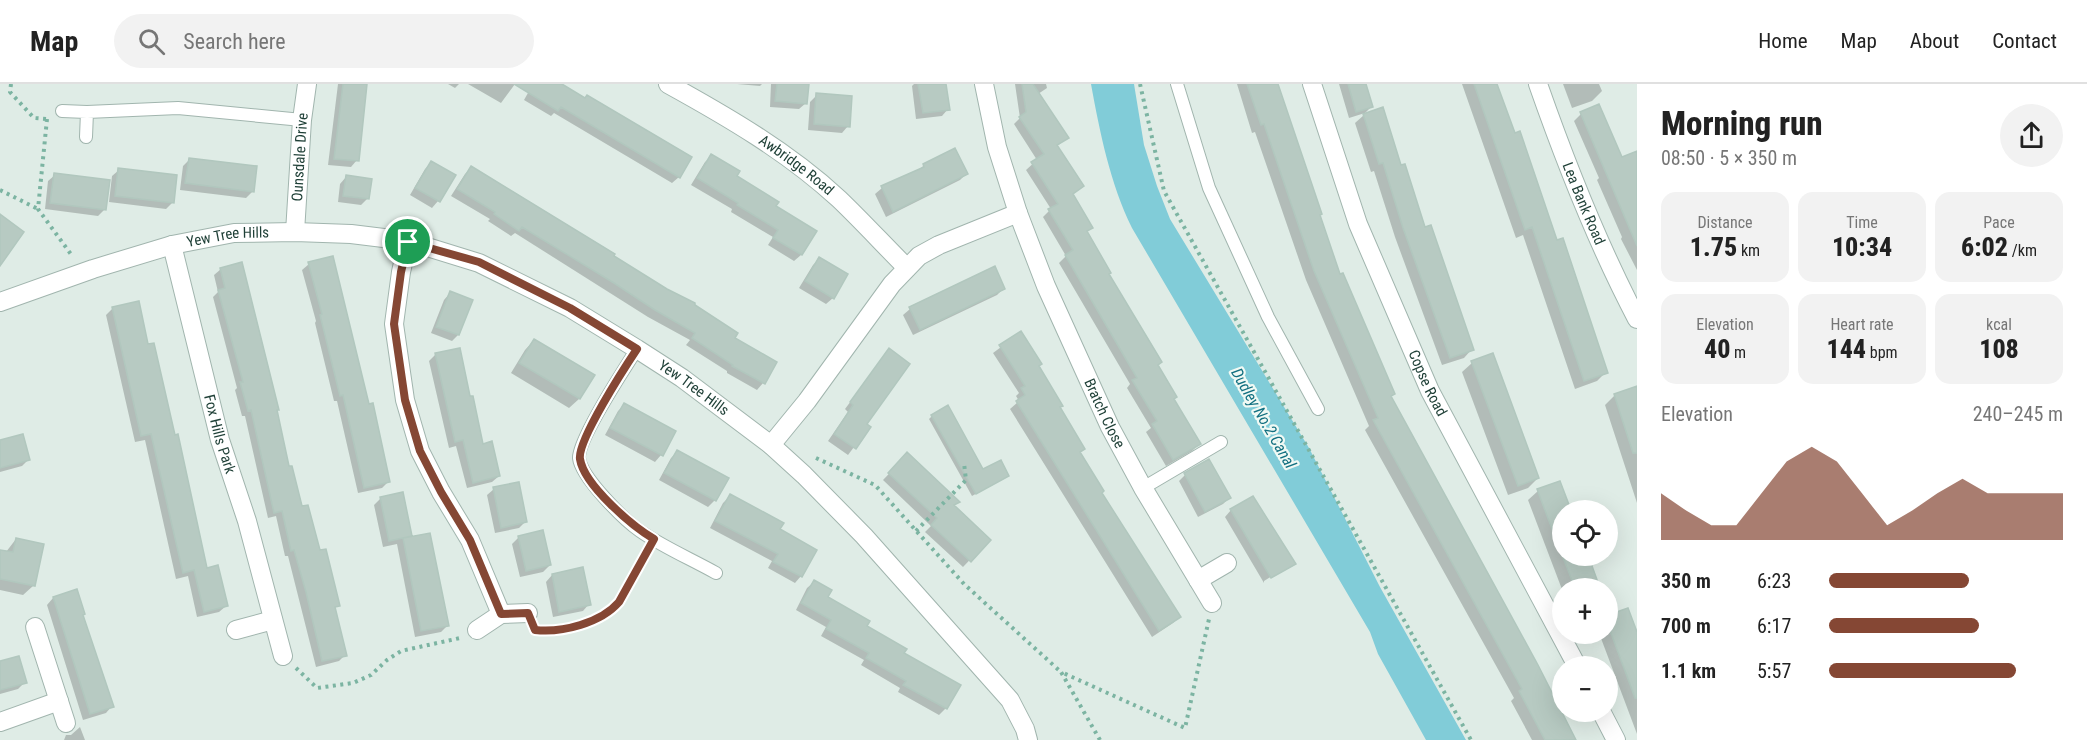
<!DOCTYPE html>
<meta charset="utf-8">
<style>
body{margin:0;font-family:"Roboto Condensed",sans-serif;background:#f2f2f2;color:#222;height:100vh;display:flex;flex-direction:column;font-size:22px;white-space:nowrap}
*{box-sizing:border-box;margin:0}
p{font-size:20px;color:#767676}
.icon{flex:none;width:33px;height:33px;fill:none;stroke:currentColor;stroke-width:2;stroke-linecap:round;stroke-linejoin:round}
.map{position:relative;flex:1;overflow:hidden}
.details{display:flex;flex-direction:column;background:#fff;width:450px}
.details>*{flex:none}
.fabs{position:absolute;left:1552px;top:416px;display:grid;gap:12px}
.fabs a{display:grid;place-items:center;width:66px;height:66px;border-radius:50%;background:#fff;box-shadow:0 6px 24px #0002;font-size:30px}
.pin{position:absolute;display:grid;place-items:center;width:51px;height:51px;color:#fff;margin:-26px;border:3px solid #fff;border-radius:50%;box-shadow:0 2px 6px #0007}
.round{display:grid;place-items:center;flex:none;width:63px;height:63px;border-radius:32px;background:#f2f2f2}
.headline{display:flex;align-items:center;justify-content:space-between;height:102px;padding:0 24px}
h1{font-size:33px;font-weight:800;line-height:45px}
.metrics{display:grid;grid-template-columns:repeat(3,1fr);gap:9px;height:102px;padding:6px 24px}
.metrics div{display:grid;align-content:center;border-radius:15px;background:#f2f2f2;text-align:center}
.metrics b{font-size:26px;font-weight:800}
.metrics small{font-size:16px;font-weight:400}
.metrics p{font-size:16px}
.chart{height:168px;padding:12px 24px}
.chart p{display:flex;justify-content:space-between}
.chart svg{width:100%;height:108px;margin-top:6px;fill:#854734;opacity:.7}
ul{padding:0 24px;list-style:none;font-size:20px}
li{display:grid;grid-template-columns:96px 72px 1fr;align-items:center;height:45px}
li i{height:15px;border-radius:8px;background:#854734}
header{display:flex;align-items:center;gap:36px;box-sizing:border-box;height:84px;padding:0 30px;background:#fff;border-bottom:2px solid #e0e0e0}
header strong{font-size:28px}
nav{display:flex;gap:33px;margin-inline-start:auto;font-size:21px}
.search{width:420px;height:54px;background:#f2f2f2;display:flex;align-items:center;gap:15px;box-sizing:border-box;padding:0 21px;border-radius:33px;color:#767676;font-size:22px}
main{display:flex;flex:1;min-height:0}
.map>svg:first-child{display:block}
.water{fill:#81ccd8}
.shadow{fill:#0003}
.building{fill:#b7cac2;stroke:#b1c7be;stroke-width:1.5}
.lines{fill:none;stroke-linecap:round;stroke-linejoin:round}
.service-casing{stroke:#a1b5ae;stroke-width:14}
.minor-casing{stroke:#a1b5ae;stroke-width:20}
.path{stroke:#7cb4a2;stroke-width:4;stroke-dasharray:3 4.5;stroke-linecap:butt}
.service{stroke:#fff;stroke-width:12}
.minor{stroke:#fff;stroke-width:18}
.route-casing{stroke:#fff;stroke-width:12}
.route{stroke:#854734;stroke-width:8}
.labels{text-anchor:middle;stroke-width:4.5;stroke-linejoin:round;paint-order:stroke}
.street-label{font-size:15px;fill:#1e3f36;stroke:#f0f9f4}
.water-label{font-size:16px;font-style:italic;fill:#127081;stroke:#f0f9f4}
</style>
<header>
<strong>Map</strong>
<div class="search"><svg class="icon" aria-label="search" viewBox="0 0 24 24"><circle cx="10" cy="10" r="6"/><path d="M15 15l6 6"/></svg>Search here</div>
<nav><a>Home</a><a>Map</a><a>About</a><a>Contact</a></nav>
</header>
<main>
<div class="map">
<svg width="1637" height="656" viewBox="0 0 1637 656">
<rect width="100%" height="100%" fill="#dfece6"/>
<path class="water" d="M1091,0H1134L1144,61L1157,102L1170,135L1309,364L1380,503L1466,656H1426L1378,570L1370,548L1132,144C1110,99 1100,49 1091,0Z"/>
<path class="shadow" d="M338,0H366L357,76L351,83L328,81Z
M448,0H459L455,4Z
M468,0H515L501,19Z
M533,0H559L679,93L672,99L554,29L551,32L524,16Z
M737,0H762L760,2Z
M771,0H807L806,19L799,25L770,23Z
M914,0H945L948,25L942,32L916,35L912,2Z
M1015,0H1046L1047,4L1038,10L1067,54L1056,63L1082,102L1072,111L1091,143L1086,149L1157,282L1172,316L1199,360L1192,367L1166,382L1146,348L1151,344L1127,304L1130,300L1059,179L1066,172L1043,133L1051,125L1026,86L1037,76L1014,40L1020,34Z
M1237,0H1276L1339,192L1393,310L1390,313L1575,656H1532L1511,617L1514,614L1365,346L1369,342L1306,196L1255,48L1252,49Z
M1339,0H1365L1372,22L1365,29L1349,34Z
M1462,0H1496L1606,288L1597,297L1575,305L1523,151L1516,154Z
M1563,0H1599L1602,7L1592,17L1572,24Z
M817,11L848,42L842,49L808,46L810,18Z
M1581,30L1621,75L1637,68V186L1621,155L1622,153L1597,96L1599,94L1574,37Z
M1364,31L1400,83L1472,265L1464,274L1442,281L1395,153L1374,87L1371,88L1355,39Z
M712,72L774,123L815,147L801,171L794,177L768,161L773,153L731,128L732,125L691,101L705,78Z
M189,76L253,107L246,114L180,106L183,82Z
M431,79L453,92L438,117L432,124L410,111L425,85Z
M924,81L966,90L960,96L886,133L875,110L882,104L917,88Z
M471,84L612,172L733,255L775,278L763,299L757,306L727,289V287L686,261L690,256L648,233L515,149L511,152L488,137L490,135L451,112L465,90Z
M119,86L173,118L166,125L109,118L112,92Z
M55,91L105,125L98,132L45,125L48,97Z
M346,93L368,114L361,121L338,118L340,100Z
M819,175L833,214L826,220L799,204L813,181Z
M309,180L388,398L382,404L358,409L337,317H334L315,239L316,237L302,186Z
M221,185L276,327L288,384L301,424L338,521L334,525L345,571L339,577L316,583L288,472H285L276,432L268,434L245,332H242L235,306L237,304L213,213L218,208L214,191Z
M1004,204L997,211L913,251L903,231L910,225Z
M450,209L458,251L452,257L431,249L444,216Z
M113,224L147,262L205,485L226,522L219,528L197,533L188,492L176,495L145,356L135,358L106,231Z
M1020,249L1100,409L1179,533L1173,539L1152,553L1010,325L1019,317L1016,312L1019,309L993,269Z
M534,256L593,291L579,315L569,324L511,289L525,266Z
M459,266L469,314L482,361L499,392L492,398L467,404L456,362L449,364L429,277L435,271Z
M889,266L864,340L869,343L848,371L828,357L848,328L845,325Z
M1472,279L1538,394L1528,404L1508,411L1462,288Z
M1637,304V419L1605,321L1615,311Z
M624,321L661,371L655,378L605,351L618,327Z
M932,332L983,387L1007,392L972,412L929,335Z
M0,358L29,375L22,382L0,388Z
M677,368L727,395L715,416L708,423L659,396L671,374Z
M908,370L958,418L953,423L989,456L963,483L925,448L931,442L883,396Z
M1185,391L1229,414L1223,420L1198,433L1179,397Z
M494,405L525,438L519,444L495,449L487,411Z
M1538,407L1569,426H1563V471H1586L1598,504H1563V508L1528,416Z
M730,412L778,446L801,492L795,499L768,484L772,477L710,444L723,419Z
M381,414L410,452L407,455L448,541L441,548L415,553L397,460L383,463L374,421Z
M1231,426L1294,479L1288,485V482L1264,497V499L1225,433Z
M519,453L550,481L543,488L520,493L512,460Z
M16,455L33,502L23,511L0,506V467L6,468Z
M552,491L589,520L583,527L553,533L546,498Z
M814,498L826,513L902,570L946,624L939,631L898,608L900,604L861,581L864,576L821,552L826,543L796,526L807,504Z
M53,514L81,531L112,622L106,629L83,636L47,521Z
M1608,533L1637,553V650L1599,549H1608Z
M0,579L25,598L18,605L0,610Z
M80,643L85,656H64L66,651H71Z"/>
<path class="building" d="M343,0H367L359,77L334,75Z
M514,0H562L585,14L587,11L692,73L680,94L561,23L558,27Z
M777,0H809L807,20L775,17Z
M918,0H946L950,26L923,29Z
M1022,0H1033L1069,54L1057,61L1084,102L1073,110L1093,144L1087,147L1111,189L1109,190L1162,278L1158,281L1177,313L1174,315L1201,360L1173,376L1152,340L1157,337L1132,296L1137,294L1065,171L1073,166L1048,125L1058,120L1031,78L1044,70L1019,33L1026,28Z
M1247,0H1278L1322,130L1320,131L1340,190L1343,189L1395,310L1391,312L1538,581L1576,656H1545L1519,607L1522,605L1373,336L1378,334L1314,187L1264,40L1261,41Z
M1348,0H1366L1373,23L1356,28Z
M1474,0H1497L1515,49L1520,47L1557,156L1563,154L1608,289L1584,297L1532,143L1525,146Z
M816,9L852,12L850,43L814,40Z
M1599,20L1622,73L1637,67V162L1580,28Z
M1383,23L1401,81L1405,80L1425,143L1431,141L1474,266L1450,274L1403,144L1383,79L1379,80L1363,30Z
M955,64L968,90L893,128L881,102L924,83L923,80Z
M711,70L740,87L737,92L779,118L776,122L817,147L802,171L773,154L778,146L737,121L738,119L697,94Z
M189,74L257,82L254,108L185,99Z
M431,77L456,91L440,118L415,104Z
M471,82L615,170L614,172L667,205L695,219V221L738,249L735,254L777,278L765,300L732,282L733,281L692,254L695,249L655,226L614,199L522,143L519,147L494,130L495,128L457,105Z
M118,84L177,91L174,119L115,112Z
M54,89L110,96L106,126L50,119Z
M346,91L372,95L369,115L343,112Z
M0,130L24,148L0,182Z
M333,172L369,320L373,319L390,398L364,404L343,311L340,312L320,231L322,230L308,178Z
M819,173L848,190L834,215L805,197Z
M242,178L279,326H277L289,382H292L302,422L308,421L320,466L326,465L340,522L335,523L347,572L322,577L306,508L294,466L291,467L282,427L274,429L251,326L248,327L240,298H243L218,206L225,204L220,184Z
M995,182L1005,205L920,246L909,223Z
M450,207L473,216L459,251L436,243Z
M139,217L148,260L154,259L175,351L178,350L207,484L218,481L228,522L204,528L194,486L183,489L151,350L141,352L112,223Z
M1021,247L1042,280L1039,282L1063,322L1060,323L1085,365L1080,368L1104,407L1102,409L1181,533L1159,547L1016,317L1025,311L1021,304L1025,302L999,261Z
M534,255L595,291L580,315L519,279Z
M460,264L470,312H473L483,360L492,357L500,392L473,399L463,356L455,358L435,269Z
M889,264L910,280L867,340L871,343L856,365L834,350L853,321L850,318Z
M1493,269L1539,394L1518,402L1471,277Z
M1637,302V369H1633L1614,310Z
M624,319L676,347L663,372L610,344Z
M948,321L983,385L1001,376L1009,392L976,410L931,331Z
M23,350L30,376L0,384V356Z
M677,366L729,394L716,417L664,389Z
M907,368L960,418L954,421L991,456L971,478L931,441L937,434L888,389Z
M1209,375L1231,414L1205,428L1184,389Z
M1560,397L1571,426H1563V468L1561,469L1537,405Z
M519,398L527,438L501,444L493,403Z
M403,408L412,452L389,457L380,413Z
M730,410L784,439L780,445L817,466L802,493L773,478L778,470L715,437Z
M1253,412L1296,480L1271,494L1230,425Z
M543,446L551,481L526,487L518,452Z
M430,449L449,542L421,547L403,454Z
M16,454L44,460L35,502L0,495V466L13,468Z
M1562,471H1588L1600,504H1575Z
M583,483L591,521L559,528L552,490Z
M814,496L832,506L828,513L870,537L867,542L907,565L904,569L961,601L947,625L903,601L906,597L866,574L869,569L826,545L831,536L801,519Z
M77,505L85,530L83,531L114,623L90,630L53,513Z
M1628,524L1637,548V614H1635L1608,541V531Z
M19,572L27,599L0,606V577Z"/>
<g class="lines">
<defs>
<path id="service" d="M1177,0L1209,104L1268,233L1318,325
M62,27L87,28L178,24L302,36
M86,53L87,28
M637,265C626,282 578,356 579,374C581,393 624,436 640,447C663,463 691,475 716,489
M1143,404L1221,358"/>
<g id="minor">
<path id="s1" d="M668,0C728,33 788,68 839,115C862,137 884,161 907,184"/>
<path id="s2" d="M984,0L997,63L1018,129L1046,202L1110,343L1143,404L1212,519"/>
<path id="s3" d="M1312,0L1358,140L1430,307L1577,582"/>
<path id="s4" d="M1538,0C1566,80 1597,159 1637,235"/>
<path id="s5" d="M295,148L302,36L307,0"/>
<path d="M408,157L401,188L394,240L405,316L420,367L441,408L470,456L501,530"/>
<path id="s6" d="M172,161L220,356L247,437L283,572"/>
<path id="s7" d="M0,218L93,185L172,161L234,149L295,148L351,150L408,157L479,179L570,224L637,265L682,294L771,361L804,391L864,452L1010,616L1025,645L1028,656"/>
<path d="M771,361L807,317L892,200L919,172L939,161L1018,129"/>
<path d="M1198,496L1227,479"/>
<path d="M35,543L66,639"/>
<path d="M236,546L273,536"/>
<path d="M477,546L501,530L528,529"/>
<path d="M1601,627L1616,656"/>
<path d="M0,638L59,617"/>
</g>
</defs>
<use href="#service" class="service-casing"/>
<use href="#minor" class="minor-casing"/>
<path class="path" d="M11,0L10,8L34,34L47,35
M1140,0L1164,107L1471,656
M47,35L38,125L73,173
M0,106L38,125
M816,374L875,401L964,500L1061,588
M916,447L966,396L964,379
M535,546L552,548L576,543L612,526L619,518L647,469
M296,584L317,604L353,599L371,591L387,576L401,567L460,554
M1100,656L1061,588L1185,644L1209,535"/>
<use href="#service" class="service"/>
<use href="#minor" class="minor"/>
</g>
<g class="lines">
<defs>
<path id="route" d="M408,158L479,178L570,224L637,265C625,283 577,357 580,375C584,401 632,442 654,455L619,518C601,539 562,549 535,546L528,529L501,530L470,456L441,408L420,367L405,316L394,240L401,188Z"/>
</defs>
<use href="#route" class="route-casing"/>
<use href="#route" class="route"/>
</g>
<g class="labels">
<g class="street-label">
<text dy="5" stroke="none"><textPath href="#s5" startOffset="75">Ounsdale Drive</textPath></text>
<text dy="5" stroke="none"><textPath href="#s1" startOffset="152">Awbridge Road</textPath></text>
<text dy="5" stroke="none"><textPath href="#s4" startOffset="128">Lea Bank Road</textPath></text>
<text dy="5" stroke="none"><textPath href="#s7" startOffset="238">Yew Tree Hills</textPath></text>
<text dy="5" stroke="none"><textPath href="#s3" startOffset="321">Copse Road</textPath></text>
<text dy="5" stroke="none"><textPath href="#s7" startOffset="742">Yew Tree Hills</textPath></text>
<text dy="5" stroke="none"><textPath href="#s2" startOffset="352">Bratch Close</textPath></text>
<text dy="5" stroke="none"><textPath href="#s6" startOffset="195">Fox Hills Park</textPath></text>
</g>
<g class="water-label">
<text transform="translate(1264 334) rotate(60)" y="6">Dudley No.2 Canal</text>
</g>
</g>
</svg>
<div class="fabs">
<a><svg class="icon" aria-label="locate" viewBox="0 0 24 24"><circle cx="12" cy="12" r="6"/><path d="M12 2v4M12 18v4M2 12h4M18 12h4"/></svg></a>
<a>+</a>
<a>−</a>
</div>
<div class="pin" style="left:408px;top:158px;background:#1e9e55"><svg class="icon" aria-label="arrive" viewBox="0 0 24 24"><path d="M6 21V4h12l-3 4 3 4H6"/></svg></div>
</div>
<section class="details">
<div class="headline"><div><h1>Morning run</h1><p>08:50 · 5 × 350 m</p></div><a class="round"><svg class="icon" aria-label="share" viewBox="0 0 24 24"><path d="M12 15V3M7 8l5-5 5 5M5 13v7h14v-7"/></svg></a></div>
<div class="metrics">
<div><p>Distance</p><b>1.75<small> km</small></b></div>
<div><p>Time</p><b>10:34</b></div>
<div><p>Pace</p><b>6:02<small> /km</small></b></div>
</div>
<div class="metrics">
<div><p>Elevation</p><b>40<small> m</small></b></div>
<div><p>Heart rate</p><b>144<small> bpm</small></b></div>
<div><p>kcal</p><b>108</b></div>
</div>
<div class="chart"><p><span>Elevation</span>240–245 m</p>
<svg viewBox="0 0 160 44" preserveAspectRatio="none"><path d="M0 44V25L10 32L20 38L30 38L40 25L50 12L60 6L70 12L80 25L90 38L100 32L110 25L120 19L130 25L140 25L150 25L160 25V44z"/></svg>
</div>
<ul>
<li><b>350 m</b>6:23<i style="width:60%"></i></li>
<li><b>700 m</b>6:17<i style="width:64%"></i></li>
<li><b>1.1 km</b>5:57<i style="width:80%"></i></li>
</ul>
</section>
</main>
